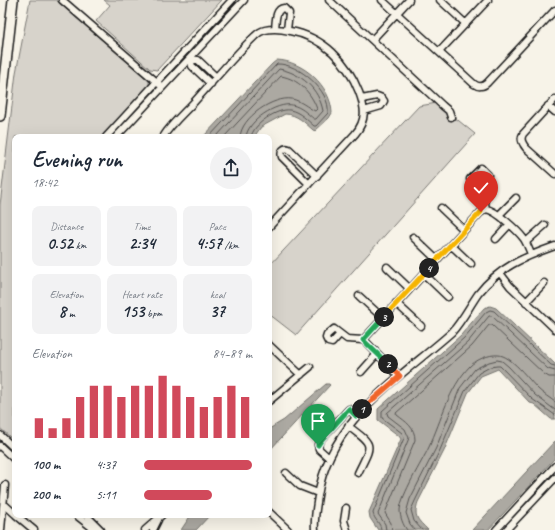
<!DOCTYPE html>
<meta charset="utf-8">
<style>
body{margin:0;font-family:Caveat,sans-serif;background:#f2f2f3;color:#1f2937;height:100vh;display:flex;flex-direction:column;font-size:15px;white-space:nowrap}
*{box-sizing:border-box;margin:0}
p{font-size:13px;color:#747a83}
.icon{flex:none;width:22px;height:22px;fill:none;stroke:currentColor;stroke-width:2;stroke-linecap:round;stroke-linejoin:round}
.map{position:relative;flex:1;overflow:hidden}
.drawer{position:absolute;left:12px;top:134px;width:260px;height:384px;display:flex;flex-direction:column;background:#fff;border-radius:8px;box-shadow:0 4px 16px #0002}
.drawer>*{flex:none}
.pin{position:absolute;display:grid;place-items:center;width:34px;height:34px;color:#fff;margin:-41px -17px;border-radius:50% 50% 50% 0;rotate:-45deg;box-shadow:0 0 4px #0007}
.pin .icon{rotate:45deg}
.km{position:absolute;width:20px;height:20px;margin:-10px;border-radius:50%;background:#222;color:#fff;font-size:11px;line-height:20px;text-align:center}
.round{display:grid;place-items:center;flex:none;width:42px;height:42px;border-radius:21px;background:#f2f2f3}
.headline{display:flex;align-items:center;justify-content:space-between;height:68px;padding:0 20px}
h1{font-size:22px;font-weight:700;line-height:30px}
.figures{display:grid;grid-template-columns:repeat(3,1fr);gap:6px;height:68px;padding:4px 20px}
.figures div{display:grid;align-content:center;border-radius:8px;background:#f2f2f3;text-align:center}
.figures b{font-size:17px;font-weight:700}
.figures small{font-size:11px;font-weight:400}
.figures p{font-size:11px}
.chart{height:112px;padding:8px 20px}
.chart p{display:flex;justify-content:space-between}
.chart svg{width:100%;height:72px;margin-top:4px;stroke:#d1495b;stroke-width:6}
ul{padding:0 20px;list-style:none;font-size:13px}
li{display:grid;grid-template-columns:64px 48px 1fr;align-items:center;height:30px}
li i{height:10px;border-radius:5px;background:#d1495b}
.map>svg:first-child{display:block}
.green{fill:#d7d3cb;stroke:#7a7874}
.water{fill:#aca9a2;stroke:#72716c}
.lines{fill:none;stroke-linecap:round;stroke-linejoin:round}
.shore{stroke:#565452;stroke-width:1}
.minor-casing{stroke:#1c1c1c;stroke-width:9}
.highway-casing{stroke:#1c1c1c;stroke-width:12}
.minor{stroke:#f7f3e8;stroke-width:6}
.highway{stroke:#f7f3e8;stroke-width:9}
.split-1-casing{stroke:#fff;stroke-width:8}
.split-2-casing{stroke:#fff;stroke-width:8}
.split-3-casing{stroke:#fff;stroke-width:8}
.split-4-casing{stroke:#fff;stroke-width:8}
.split-5-casing{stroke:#fff;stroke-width:8}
.split-1{stroke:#22a559;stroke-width:5}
.split-2{stroke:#f0652b;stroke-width:5}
.split-3{stroke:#22a559;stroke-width:5}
.split-4{stroke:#f5b400;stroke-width:5}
.split-5{stroke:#f5b400;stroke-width:5}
</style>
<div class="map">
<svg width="555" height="530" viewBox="0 0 555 530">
<rect width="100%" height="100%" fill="#f7f3e8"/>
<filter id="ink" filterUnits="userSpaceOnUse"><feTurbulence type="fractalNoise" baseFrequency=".025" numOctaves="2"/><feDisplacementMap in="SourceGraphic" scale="8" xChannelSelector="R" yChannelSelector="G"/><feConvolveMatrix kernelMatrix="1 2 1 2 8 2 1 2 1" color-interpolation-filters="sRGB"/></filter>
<g filter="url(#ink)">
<path class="green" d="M30,0H56L149,81V86L102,137H15V438L12,439L0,428V205L16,73Z
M104,0H222L157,70L150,69L96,21L110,5Z
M437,103L475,134L296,335L269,314V266L419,106Z"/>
<path class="water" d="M277,60C303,61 331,86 332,113L329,118L315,131L313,130C305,123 297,114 285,114L261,127L254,137H203L272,64Z
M490,306L496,308L555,364V419H551L534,404L530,403L498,369L481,376L468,393L444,451L418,502C413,517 418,520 428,530H378L370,518L369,512L401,439L399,436L378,420V409L461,335L484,308Z
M326,384H329L330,385L269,451V429L284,420Z
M555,441V458L488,530H472Z
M191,515H210L196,530H181Z"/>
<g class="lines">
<path class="shore" d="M209,137L277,64C298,63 331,91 328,113L316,126H314C307,120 300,112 290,110C278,108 253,124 251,137
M216,137L279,69C301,73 319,89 323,111L316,119H314C307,113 301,107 292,105C277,102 247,121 246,137
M224,137L281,76C298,79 311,92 317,109L315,111C307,107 301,101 292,99C274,96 241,117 240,137
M381,530C381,523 374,520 373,513L404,438L402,433L382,418V411L464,338L486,312L490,310L494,311L551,365L555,366
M386,530L385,524L378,514L409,438L405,429L388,416L387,413L468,342L489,316H492L548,369L555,371
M392,530L391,523L385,513L415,440C415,427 406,422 397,415L396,413L472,346L489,325H492L544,374L549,377H555
M407,530C403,525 400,517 400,510C401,495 422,462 429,447C442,419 448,389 470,366C476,360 489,354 498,355C511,355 529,380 538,389C543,394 550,398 555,402
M415,530L410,524L406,513L410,499L436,448L460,388L475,369L489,362L497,360L502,361L509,367L535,395L555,410
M422,530L414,521L411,510L415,501L440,450L465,391L479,373L490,367L497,366H500L532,399L555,415"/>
<defs>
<path id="minor" d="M62,0L159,84
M329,0L443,106L449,111L451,117
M382,0L474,84C478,87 483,87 487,83L555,10
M440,0L466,24
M275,29C276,21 275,9 284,8L289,13L287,30
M372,40L409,0
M439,52L488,0
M190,59L192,66L211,84
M190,59L198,60L216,77
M362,99L377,96L382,98L384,101L381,106L364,111
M555,99L523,134C520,139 522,143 526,148L555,174
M548,106L555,112
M106,137L232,0
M116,137L244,0
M163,137C171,124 185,112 195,101C215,79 234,56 255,36C258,33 261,31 265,30C273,28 282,29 290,31C323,37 347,61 359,92C365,108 367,120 355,134L269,227
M309,184L282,157C280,151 284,147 289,149L317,176
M441,208L464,230
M486,209C496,210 518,231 524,239C527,244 529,249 531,254
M486,209L483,192L470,179L481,168L488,175
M499,215L516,198
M413,237L437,260
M496,239L509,225
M526,242L545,225
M451,245L471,264
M387,267L410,289
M500,273L510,286L555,329
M424,274L448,297
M359,296L383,318
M526,302L544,283
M396,303L421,326
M340,334L332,343L328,342L326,338L327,335L334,329L347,339L363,340L366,342L399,376
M363,340L480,213L486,209
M269,345L301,375
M361,372L377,354
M269,401L310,367
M348,426C375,446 372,444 358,473
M0,435L15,449
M0,446L15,460
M329,458L319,449L318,445L320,440L349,409L356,416
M286,473L300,486L318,493
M4,504L15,514
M346,508L344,521L347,530
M269,512L288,530
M16,515L34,530
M76,515L95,530
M86,515L101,530
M1,530L5,485
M145,530L162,515
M153,530L158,520
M315,530C314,519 316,508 318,496C329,420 399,379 452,332C462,321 469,307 478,294C499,267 524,257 555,246
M496,530L555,466
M506,530L555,478"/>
<path id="highway" d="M0,116L13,0"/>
</defs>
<use href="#minor" class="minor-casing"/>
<use href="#highway" class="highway-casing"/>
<use href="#minor" class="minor"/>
<use href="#highway" class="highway"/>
</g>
</g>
<g class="lines" filter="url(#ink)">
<defs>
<path id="split-1" d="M318,445L322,439L349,409L356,416L362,409"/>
<path id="split-2" d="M362,409L400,376L388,364"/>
<path id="split-3" d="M384,317L363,340L388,364"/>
<path id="split-4" d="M384,317L429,268"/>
<path id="split-5" d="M429,268L481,212"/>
</defs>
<use href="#split-1" class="split-1-casing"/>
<use href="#split-2" class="split-2-casing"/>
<use href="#split-3" class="split-3-casing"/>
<use href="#split-4" class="split-4-casing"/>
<use href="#split-5" class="split-5-casing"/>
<use href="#split-1" class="split-1"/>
<use href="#split-2" class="split-2"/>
<use href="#split-3" class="split-3"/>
<use href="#split-4" class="split-4"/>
<use href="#split-5" class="split-5"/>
</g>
</svg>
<div class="pin" style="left:318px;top:445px;background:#1e9e55"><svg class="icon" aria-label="arrive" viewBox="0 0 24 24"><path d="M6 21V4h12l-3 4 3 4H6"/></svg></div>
<div class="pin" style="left:481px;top:212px;background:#d93025"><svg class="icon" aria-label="check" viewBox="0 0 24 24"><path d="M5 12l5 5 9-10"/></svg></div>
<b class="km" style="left:362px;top:409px">1</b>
<b class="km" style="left:388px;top:364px">2</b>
<b class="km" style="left:384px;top:317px">3</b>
<b class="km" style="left:429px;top:268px">4</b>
<section class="drawer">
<div class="headline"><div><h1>Evening run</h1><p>18:42</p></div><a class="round"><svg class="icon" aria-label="share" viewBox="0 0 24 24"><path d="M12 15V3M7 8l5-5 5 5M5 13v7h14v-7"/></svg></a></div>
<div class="figures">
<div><p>Distance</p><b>0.52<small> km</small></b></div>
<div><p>Time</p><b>2:34</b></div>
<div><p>Pace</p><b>4:57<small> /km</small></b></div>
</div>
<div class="figures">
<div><p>Elevation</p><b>8<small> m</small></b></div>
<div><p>Heart rate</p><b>153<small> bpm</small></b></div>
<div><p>kcal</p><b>37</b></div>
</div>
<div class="chart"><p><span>Elevation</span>84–89 m</p>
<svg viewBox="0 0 160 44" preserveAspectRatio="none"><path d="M5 44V32M15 44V38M25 44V32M35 44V19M45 44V12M55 44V12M65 44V19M75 44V12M85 44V12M95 44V6M105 44V12M115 44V19M125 44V25M135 44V19M145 44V12M155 44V19"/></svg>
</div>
<ul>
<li><b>100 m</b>4:37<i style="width:100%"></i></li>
<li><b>200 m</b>5:11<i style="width:63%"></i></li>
</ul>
</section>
</div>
